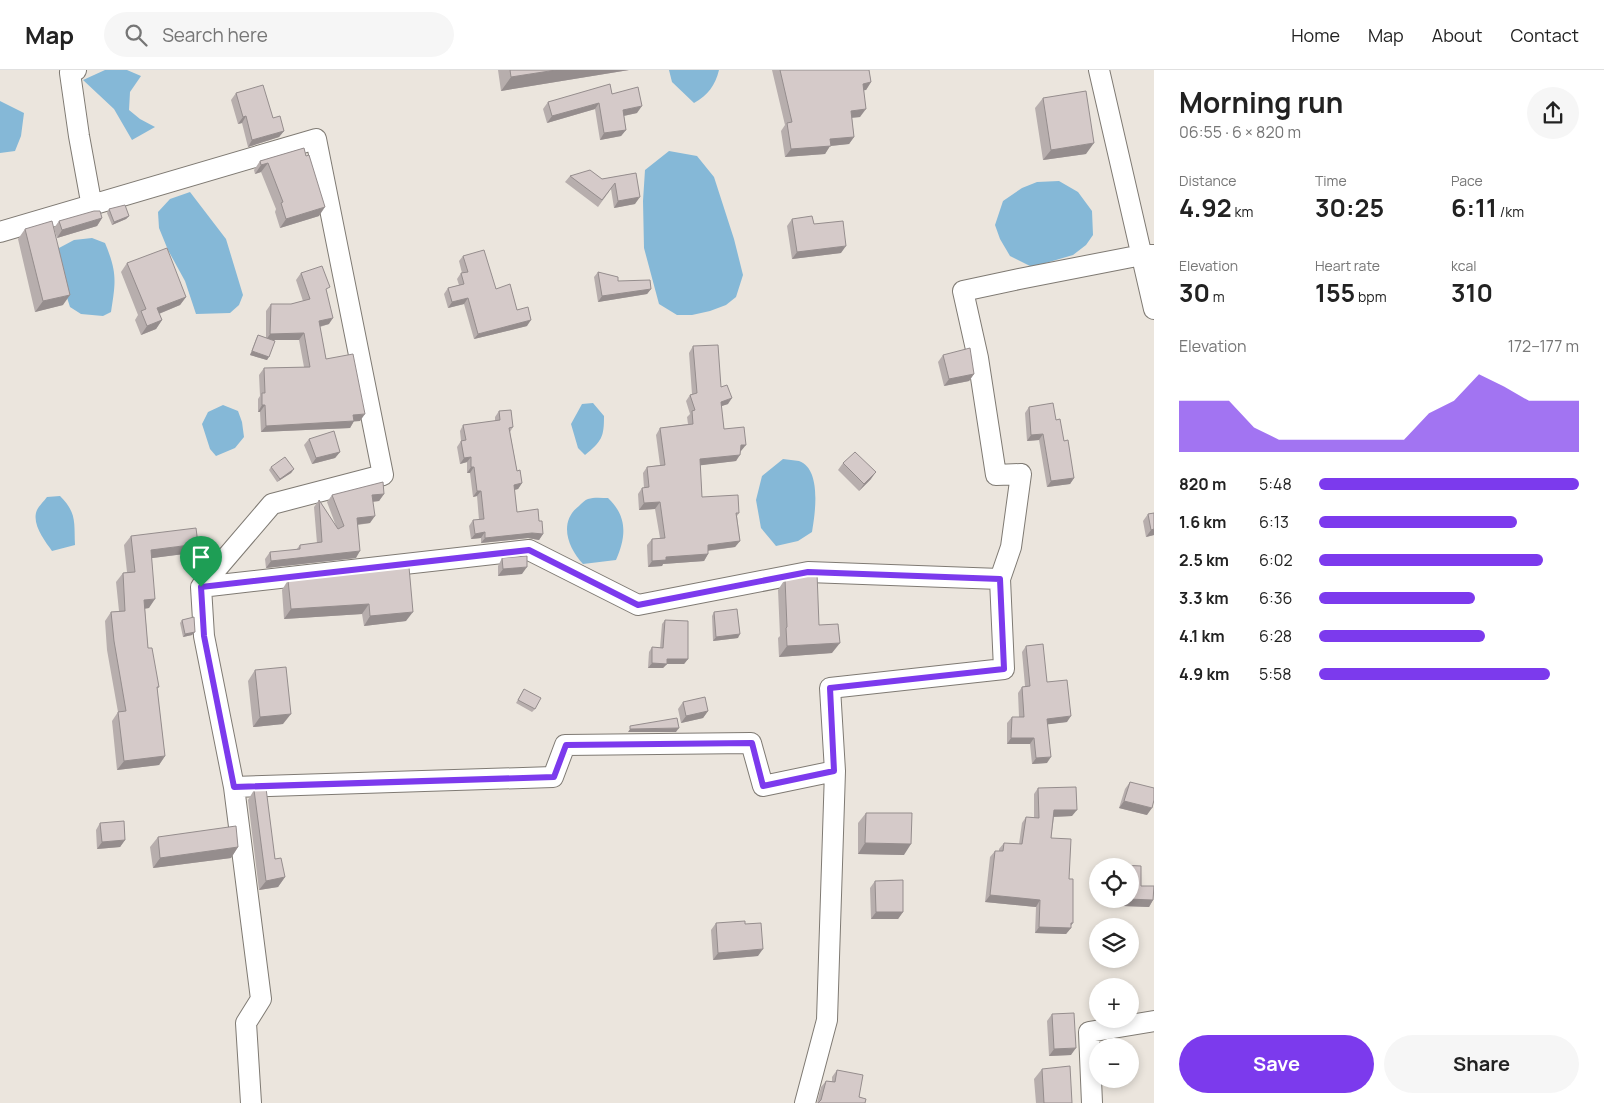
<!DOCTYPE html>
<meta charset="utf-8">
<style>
body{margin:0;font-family:Manrope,sans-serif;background:#f6f6f6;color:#222;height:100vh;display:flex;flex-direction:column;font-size:19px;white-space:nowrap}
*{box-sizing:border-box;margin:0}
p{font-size:16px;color:#767676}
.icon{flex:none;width:28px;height:28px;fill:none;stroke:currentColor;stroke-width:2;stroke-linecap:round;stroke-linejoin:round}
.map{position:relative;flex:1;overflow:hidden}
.sheet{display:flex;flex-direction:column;background:#fff;width:450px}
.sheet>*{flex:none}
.tools{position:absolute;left:1089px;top:788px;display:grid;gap:10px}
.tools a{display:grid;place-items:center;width:50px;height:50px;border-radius:50%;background:#fff;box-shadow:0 2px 8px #0003;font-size:25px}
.pin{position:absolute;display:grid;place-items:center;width:42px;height:42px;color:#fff;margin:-51px -21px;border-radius:50% 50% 50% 0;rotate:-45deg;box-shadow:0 0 5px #0007}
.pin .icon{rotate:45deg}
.round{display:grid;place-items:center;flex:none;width:52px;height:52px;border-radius:26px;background:#f6f6f6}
.headline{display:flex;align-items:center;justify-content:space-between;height:85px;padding:0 25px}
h1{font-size:28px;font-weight:700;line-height:38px}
.figures{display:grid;grid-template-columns:repeat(3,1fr);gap:8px;height:85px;padding:5px 25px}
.figures div{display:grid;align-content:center}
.figures b{font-size:25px;font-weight:700}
.figures small{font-size:14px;font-weight:400}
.figures p{font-size:14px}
.chart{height:140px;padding:10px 25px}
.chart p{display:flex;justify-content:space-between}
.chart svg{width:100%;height:90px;margin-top:5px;fill:#7c3aed;opacity:.7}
.action{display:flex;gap:10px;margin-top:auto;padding:10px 25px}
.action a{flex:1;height:58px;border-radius:30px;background:#7c3aed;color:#fff;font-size:20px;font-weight:700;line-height:58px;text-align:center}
.action a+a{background:#f6f6f6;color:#222}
ul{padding:0 25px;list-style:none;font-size:16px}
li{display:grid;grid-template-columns:80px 60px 1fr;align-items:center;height:38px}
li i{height:12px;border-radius:6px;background:#7c3aed}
header{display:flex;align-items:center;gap:30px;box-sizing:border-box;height:70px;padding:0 25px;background:#fff;border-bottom:1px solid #e0e0e0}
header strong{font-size:24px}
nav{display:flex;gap:28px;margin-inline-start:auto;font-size:18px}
.search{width:350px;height:45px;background:#f6f6f6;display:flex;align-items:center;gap:12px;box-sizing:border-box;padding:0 18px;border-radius:28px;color:#767676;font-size:19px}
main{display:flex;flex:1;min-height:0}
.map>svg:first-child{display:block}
.water{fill:#85b8d7}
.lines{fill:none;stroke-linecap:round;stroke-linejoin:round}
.minor-casing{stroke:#7f7a73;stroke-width:22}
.minor{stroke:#fff;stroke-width:20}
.wall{fill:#b7aead}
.shaded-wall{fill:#958d8d}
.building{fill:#d5cac9;stroke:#958d8d}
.route-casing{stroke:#fff;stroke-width:10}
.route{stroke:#7c3aed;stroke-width:6}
</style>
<header>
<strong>Map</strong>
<div class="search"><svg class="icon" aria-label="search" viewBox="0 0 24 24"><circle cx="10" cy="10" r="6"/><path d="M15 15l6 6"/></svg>Search here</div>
<nav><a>Home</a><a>Map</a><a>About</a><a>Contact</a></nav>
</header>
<main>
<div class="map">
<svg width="1154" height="1033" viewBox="0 0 1154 1033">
<rect width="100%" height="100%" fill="#ebe5dd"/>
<path class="water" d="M105,0H127L141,6L130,22L129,40L140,49L155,57L132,70L114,39L83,10Z
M669,0H719C715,16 708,25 694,33L672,12Z
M0,31L24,43L21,66L15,81L0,83Z
M669,81L697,86L714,107L734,169L743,205L736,227L726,235L710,241L692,245H677L659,234L644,178L643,131L645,100Z
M1059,111L1078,122L1092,141L1093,165L1086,175L1073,185L1032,197L1010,186L1000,169L995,155L1003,131L1022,118L1037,112Z
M190,122L226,169L243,225L239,235L230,243L196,244L185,211L168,180L159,158L158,142L170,129Z
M92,168L105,173C117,202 116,211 111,242L103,246L81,244L70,237L56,193L59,178L74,170Z
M593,333L604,346C604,367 602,371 585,385L578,378L571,354L582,334Z
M223,335L238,341L242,352L244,367L235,378L216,386L210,379L202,354L208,342Z
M783,389C788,390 794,390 799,391C822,399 815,444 812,462L798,471L776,476L761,458L756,430L762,406Z
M60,426C77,443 74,452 75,475L52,481C45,471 31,454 37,440C39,436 44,431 47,427Z
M608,428C628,447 626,467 616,490L583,494C568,478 558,452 579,436C582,433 585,430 588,429C594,427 602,428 608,428Z"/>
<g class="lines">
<defs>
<path id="minor" d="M76,0L70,3L79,66L92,137
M1099,0L1154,239
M0,162L316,69L383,405L272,434L201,517L204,566L234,717L553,707L565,675L751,673L763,716L835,701
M201,517L529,480L638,535L808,502L1000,509
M234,717L261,929L246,953L251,1033
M805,1033L827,950L835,701L830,618L1004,599L1000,509L1011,477L1021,404L996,405L978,288L963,221L1019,209L1142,185H1154
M1092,1033L1089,962L1154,951"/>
</defs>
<use href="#minor" class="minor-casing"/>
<use href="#minor" class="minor"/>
</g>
<path class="wall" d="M498,0H629L501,21Z
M772,0H869L871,12L866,20H864L860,47L852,48L854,67L849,74L830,76L825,84L785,87L781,61L785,55Z
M236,23L284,61L279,67L248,77L242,53L238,54L231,30Z
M612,24L637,43L624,46L626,60L621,66L600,70L595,39L547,53L543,39L548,32Z
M1043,28L1086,84L1043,90L1035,38Z
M304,78L319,146L280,158L275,142L276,139L261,102L255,104L254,100L260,91Z
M636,103L635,134L614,138L611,119L598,137L565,112L570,106L602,109Z
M109,139L129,146L126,149L112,155L107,143Z
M102,148L97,156L57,168L54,158L59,151Z
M792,149L814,154L841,183L792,189L787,156Z
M25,159L63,235L35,242L18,169Z
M463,186L517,240L527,256L474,269L464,234L448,238L444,224L448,218L459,215L457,209L461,203H462L459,191Z
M127,193L186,227L180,235L159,244L162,250L156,259L141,265L135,250L138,245L121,202Z
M598,202L618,211L651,219L647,224L598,232L594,207Z
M301,203L327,222L329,254L320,257L326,289L360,351H354L350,358L261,362L260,342H258V329L260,326L259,305L264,298L304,297L299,270H272L267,290L250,285L256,269L258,265L266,268V241L271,234H291L303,231L296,210Z
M693,276L721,317L728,334L721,336L724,359L741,381H740L736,391L700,395L702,427L739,443L737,446L740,471L735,477L708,481V484L704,491L663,494L662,496L648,497L647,475L652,469L660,468L655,439L639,440L638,424L642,418H644L643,403L647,397L660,395L656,365L660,358L688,354L687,347L690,344L686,331L690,325L692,324L689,283Z
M943,285L974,304L969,311L944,316L938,292Z
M1029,337L1056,350L1064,371L1074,408L1070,414L1047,417L1039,370L1027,371L1025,343Z
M499,341L513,357L510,362L517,401L522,413L518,419L514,420L517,442L539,451L543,464L539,470L528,468L481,473V468L471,469L469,456L473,450H479L477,426L473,427L470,403H467V392L460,394L457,377L461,371L460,361L463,355L495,351V347Z
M309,369L340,382L335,388L312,394L304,375Z
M843,393L871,409L859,421L838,400Z
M271,397L294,399L291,403L277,412L269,400Z
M384,424L379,431L373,432L370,453L358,455L356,488L266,498L265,489L270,482L296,480L300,475L317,473L314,437L319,430L336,456L327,432L332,425Z
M1154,443V465L1146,467L1143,451L1148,444Z
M131,466L192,483L152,488L149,538L145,539L148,578L159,617L157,619L165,686L159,695L117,700L112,651L118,642L107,580L105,551L111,542L119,541L116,512L123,503L127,502L124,475Z
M502,488L522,504L498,506V496Z
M409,497L406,551L364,556L362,544L284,549L282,520L288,510Z
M785,509L819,555L832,583L779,587L778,568L780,566L778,520Z
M714,542L738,568L713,571L712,546Z
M182,550L192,565L183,567L180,553Z
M665,550L688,589L684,594H667L663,598H648L649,582L652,577L660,578L662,554Z
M1026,576L1047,612L1067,652L1048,654L1047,693L1032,694L1030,674H1007V653L1012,647H1019L1018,623L1022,617L1025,616L1022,582Z
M255,600L283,654L253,657L248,611Z
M524,619L535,639L532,642L516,633Z
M683,632L708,641L703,648L681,653L678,639Z
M1130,712L1147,745L1119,738L1125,719Z
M1038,718L1072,746L1054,747L1051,768L1069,809L1071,856V858L1066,864L1035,863L1036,837L985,832L990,787L995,781H999V779L1004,773L1019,774L1022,753L1026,747L1034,748V724Z
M254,720L275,789L285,807L278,817L259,820L248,730Z
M866,743L904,785L858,784V753Z
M100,753L125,770L120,777L97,779L96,760Z
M158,767L238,777L231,788L153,798L150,777Z
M1120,795L1141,796V816H1154L1153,830L1149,837L1123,836V829H1130V796H1119Z
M875,811L903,842L898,849H871L870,818Z
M716,853L745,854L758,886L713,890L711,860Z
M1052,944L1071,985L1049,986L1047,951Z
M1042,999L1072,1033H1036L1034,1009Z
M837,1000L859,1027L865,1033H817L821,1017L826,1011H832V1007Z"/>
<path class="shaded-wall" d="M556,0H629L501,21L511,7Z
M871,12L866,20L858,21L863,14Z
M599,33L595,39L547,53L552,46Z
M642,36L637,43L618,47L623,40Z
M866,39L860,47L846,48L851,41Z
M246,46L242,53L238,54L243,47Z
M626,60L621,66L600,70L604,63Z
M284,61L279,67L248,77L252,70Z
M854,67L849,74L830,76L825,84L785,87L791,79L830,69Z
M1094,73L1086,84L1043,90L1051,80Z
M268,93L261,102L255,104L261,95Z
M640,127L635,134L614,138L618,131Z
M325,137L319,146L280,158L286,149Z
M129,146L126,149L112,155L114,152Z
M102,148L97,156L57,168L62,160Z
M846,176L841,183L792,189L797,182Z
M651,219L647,224L598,232L602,226Z
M70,225L63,235L35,242L43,231Z
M186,227L180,235L151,247L157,238Z
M468,228L464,234L448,238L452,232Z
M333,248L329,254L314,258L319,251Z
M162,250L156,259L141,265L147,256Z
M531,250L527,256L474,269L478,264Z
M304,263L299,270H266L270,264Z
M252,281L269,287L267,290L250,285Z
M974,304L969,311L944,316L949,309Z
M732,328L728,334L716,338L721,332Z
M262,335H265L260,342H258Z
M365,344L360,351L349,352L353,345Z
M354,351L350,358L261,362L266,356Z
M1043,364L1039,370L1027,371L1031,365Z
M741,375H746L741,381L736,382Z
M340,382L335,388L312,394L316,388Z
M740,385L736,391L695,396L700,389Z
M471,387L467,392L460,394L464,388Z
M471,397H474L470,403H467Z
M294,399L291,403L277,412L280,409Z
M876,402L871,409L859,421L864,414Z
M1074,408L1070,414L1047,417L1051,411Z
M522,413L518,419L510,421L514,415Z
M477,421H481L477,426L473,427Z
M384,424L379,431L367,432L372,425Z
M660,432L655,439L639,440L644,433Z
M375,446L370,453L352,455L357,448Z
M1154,459V465L1146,467L1151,460Z
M485,462L481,468L471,469L475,464Z
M532,463L543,464L539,470L528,468L481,473L485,468Z
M740,471L735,477L703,481L708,475Z
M198,474L192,483L145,489L151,480Z
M360,481L356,488L266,498L271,491Z
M708,484L704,491L663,494L662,496L648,497L652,491L666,487Z
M527,497L522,504L498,506L503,499Z
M155,529L149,538L138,539L144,530Z
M369,534L362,544L284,549L291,539Z
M413,542L406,551L364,556L370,546Z
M195,562L192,565L183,567L185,564Z
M740,564L738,568L713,571L716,567Z
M840,573L832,583L779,587L787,576Z
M667,589H688L684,594H667L663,598H648L652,593Z
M708,641L703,648L681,653L686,646Z
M291,644L283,654L253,657L260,647Z
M1071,646L1067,652L1043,655L1047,649Z
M679,658L676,662H628L630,659Z
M1011,668H1034L1030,674H1007Z
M165,686L159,695L117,700L124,691Z
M1051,687L1047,693L1032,694L1036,688Z
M1124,731L1152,738L1147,745L1119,738Z
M1054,740H1077L1072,746L1050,747Z
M125,770L120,777L97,779L102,772Z
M865,773L911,774L904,785L858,784Z
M238,777L231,788L153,798L160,788Z
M285,807L278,817L259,820L266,811Z
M990,825L1040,830L1036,837L985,832Z
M1128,829L1153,830L1149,837L1123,836Z
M876,842H903L898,849H871Z
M1073,853L1069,858H1071L1066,864L1035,863L1039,857Z
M763,879L758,886L713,890L718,883Z
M1076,978L1071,985L1049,986L1054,979Z"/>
<path class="building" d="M510,0H556L511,7Z
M780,0H869L871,12L863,14L866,39L851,41L854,67L830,69L831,76L791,79L787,53L792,52Z
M610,14L612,24L638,17L642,36L623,40L626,60L604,63L599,33L552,46L548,32Z
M263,15L273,48L280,46L284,61L252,70L246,46L243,47L236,23Z
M1086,21L1094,73L1051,80L1043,28Z
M304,78L306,86L309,85L325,137L286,149L281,133L283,132L268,93L261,95L260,91Z
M590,100L602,109L636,103L640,127L618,131L615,113L602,130L570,106Z
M125,135L129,146L114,152L109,139Z
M94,141H100L102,148L62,160L59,151Z
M812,146L814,154L843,151L846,176L797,182L792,149Z
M52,151L70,225L43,231L25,159Z
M167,178L186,227L157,238L162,250L147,256L141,241L146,239L127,193Z
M484,180L496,219L510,214L517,240L528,237L531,250L478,264L468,228L452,232L448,218L464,214L461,203L468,202L463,186Z
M322,196L330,217L326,219L333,248L319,251L326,289L353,284L365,344L353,345L354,351L266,356L265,335H262V323H265L264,298L310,297L304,263L270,264L271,234H291L310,229L301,203Z
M598,202L618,207V211L650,210L651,219L602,226Z
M258,265L275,271L269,287L252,281Z
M718,275L721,317L727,315L732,328L721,332L724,359L744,357L746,375H741L740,385L700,389L702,427L738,425L739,443H736L740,471L708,475V484L666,487V490L652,491V469L665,468L660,432L644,433L642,418L649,417L647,397L665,395L660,358L693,354L692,341L695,340L690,325L697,323L693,276Z
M970,278L974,304L949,309L943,285Z
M1053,333L1056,350L1060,349L1064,371L1068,370L1074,408L1051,411L1043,364L1031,365L1029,337Z
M511,340L513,357L509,358L517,401L520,400L522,413L514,415L517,442L538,439L539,451H542L543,464L532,463L485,468V462L475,464L473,450L484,449L481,421H477L474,397H471V387L464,388L461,371L466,370L463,355L500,350L499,341Z
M334,361L340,382L316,388L309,369Z
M855,382L876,402L864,414L843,393Z
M285,387L294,399L280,409L271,397Z
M383,412L384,424L372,425L375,446L357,448L360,481L271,491L270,482L300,479V475L322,472L319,430L338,459L344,456L332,425Z
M1154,443V459L1151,460L1148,444Z
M196,458L198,474L151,480L155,529L144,530L148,578H152L159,617H157L165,686L124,691L118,642L126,641L114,571L111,542L125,541L123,503L135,502L131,466Z
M527,486V497L503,499L502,488Z
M409,497L413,542L370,546L369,534L291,539L288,510Z
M817,503L819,555L838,554L840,573L787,576L786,558L787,557L785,509Z
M737,539L740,564L716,567L714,542Z
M194,547L195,562L185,564L182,550Z
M665,550L688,551V589H667V594L652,593V577L663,578Z
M1043,574L1047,612L1067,610L1071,646L1047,649L1051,687L1036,688L1034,668H1011L1012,647H1024L1022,617L1030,616L1026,576Z
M286,597L291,644L260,647L255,600Z
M524,619L541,628L535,639L518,630Z
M705,627L708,641L686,646L683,632Z
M677,648L679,658L630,659V656Z
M1130,712L1154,718V730L1152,738L1124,731Z
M1076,717L1077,740H1054L1051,768L1071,769L1069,809H1073V853H1071V858L1039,857L1040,830L990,825L995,781H1003L1004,773L1022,774L1026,747L1039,748L1038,718Z
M266,718L275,789L281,788L285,807L266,811L254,720Z
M866,743H912L911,774L865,773Z
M124,751L125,770L102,772L100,753Z
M236,756L238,777L160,788L158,767Z
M1120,795L1141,796V816H1154L1153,830L1128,829H1130V796H1120Z
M903,810V842H876L875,811Z
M745,851V854L761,853L763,879L718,883L716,853Z
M1074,943L1076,978L1054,979L1052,944Z
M1070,996L1072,1033H1044L1042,999Z
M837,1000L863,1005L859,1027L866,1029L865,1033H818L821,1030L826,1011L835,1012Z"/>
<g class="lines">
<defs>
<path id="route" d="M529,480L638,535L808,502L1000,509L1004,599L830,618L834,701L763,716L752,673L566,675L554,707L234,717L204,566L201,517Z"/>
</defs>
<use href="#route" class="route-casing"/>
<use href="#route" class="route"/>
</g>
</svg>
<div class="tools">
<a><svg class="icon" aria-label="locate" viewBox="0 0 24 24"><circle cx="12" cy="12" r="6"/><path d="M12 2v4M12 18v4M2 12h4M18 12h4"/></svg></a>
<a><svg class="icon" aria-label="layers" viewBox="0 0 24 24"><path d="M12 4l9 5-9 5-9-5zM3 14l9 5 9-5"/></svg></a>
<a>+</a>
<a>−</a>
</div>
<div class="pin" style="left:201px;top:517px;background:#1e9e55"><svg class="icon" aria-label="arrive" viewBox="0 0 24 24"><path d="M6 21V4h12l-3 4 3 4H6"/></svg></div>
</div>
<section class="sheet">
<div class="headline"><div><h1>Morning run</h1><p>06:55 · 6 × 820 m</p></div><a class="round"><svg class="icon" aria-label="share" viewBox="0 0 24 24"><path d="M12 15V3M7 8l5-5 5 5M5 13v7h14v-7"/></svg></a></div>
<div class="figures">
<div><p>Distance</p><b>4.92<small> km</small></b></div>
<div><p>Time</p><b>30:25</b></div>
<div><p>Pace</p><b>6:11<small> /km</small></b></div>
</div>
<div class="figures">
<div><p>Elevation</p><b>30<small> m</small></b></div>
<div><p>Heart rate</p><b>155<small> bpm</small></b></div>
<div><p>kcal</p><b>310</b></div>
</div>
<div class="chart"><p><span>Elevation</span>172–177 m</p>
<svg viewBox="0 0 160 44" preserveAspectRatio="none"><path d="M0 44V19L10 19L20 19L30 32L40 38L50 38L60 38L70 38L80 38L90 38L100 25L110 19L120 6L130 12L140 19L150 19L160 19V44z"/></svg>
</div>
<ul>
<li><b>820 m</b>5:48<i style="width:100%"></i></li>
<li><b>1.6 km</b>6:13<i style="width:76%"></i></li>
<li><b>2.5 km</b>6:02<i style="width:86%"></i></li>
<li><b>3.3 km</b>6:36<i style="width:60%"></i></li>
<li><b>4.1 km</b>6:28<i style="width:64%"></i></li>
<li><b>4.9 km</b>5:58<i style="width:89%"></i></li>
</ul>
<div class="action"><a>Save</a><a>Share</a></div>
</section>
</main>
